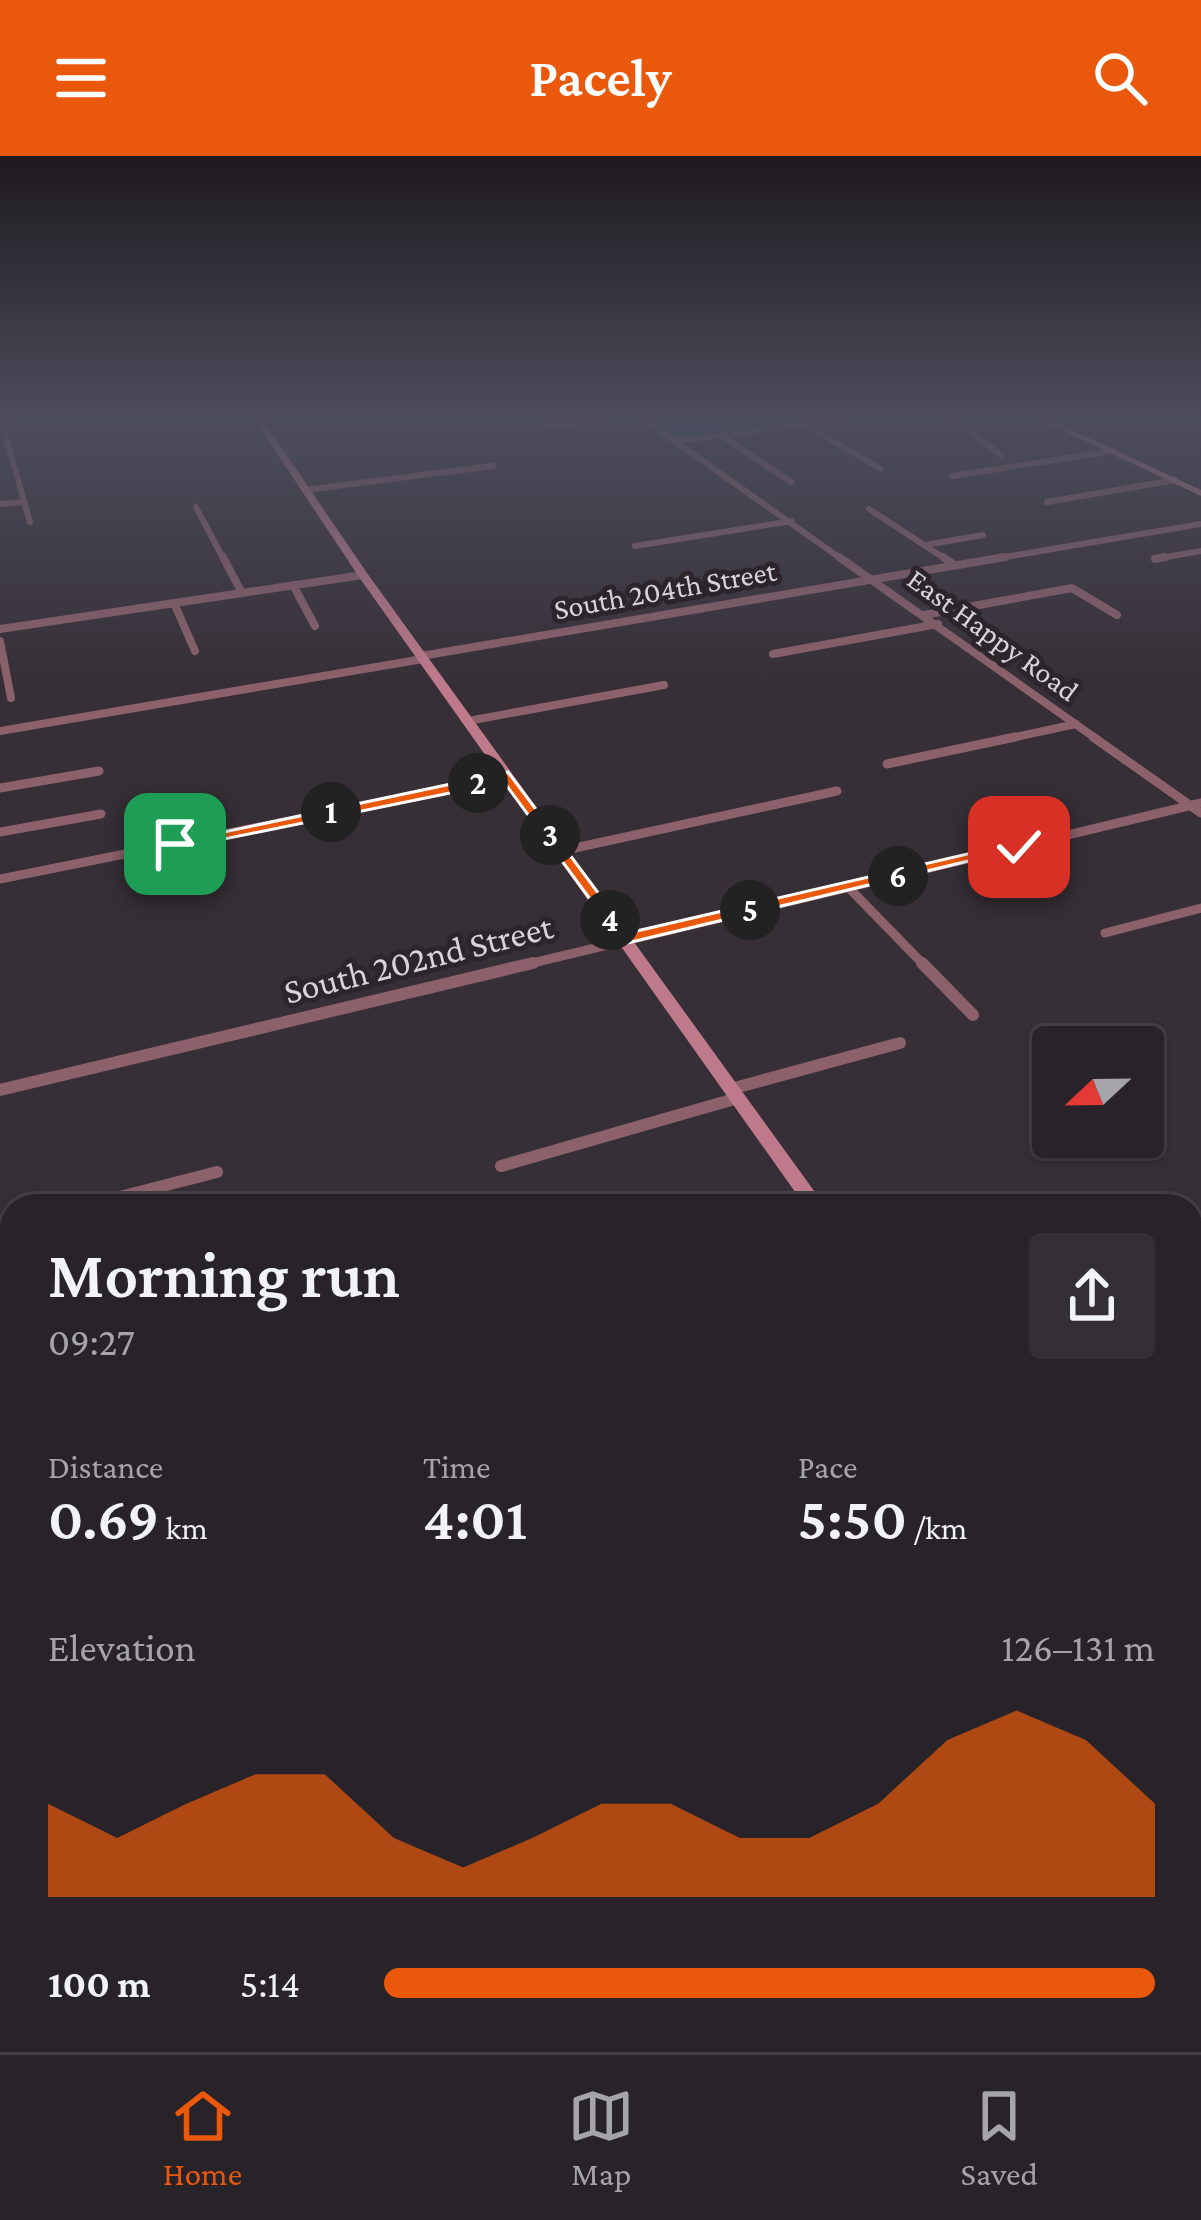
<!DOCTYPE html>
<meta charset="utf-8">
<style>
body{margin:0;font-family:"Crimson Pro",serif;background:#342f34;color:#f1f3f6;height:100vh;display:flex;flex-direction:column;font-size:45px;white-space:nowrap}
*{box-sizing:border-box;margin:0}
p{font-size:39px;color:#a5a4a8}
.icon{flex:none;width:66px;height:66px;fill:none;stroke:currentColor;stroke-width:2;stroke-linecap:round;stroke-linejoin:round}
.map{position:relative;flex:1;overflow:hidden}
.panel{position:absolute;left:0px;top:1038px;width:1203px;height:858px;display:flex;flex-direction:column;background:#282328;border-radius:36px 36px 0 0;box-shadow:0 3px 9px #0004,0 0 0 3px #444045}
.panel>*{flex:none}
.needle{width:78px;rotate:248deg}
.controls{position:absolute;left:1032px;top:870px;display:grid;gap:24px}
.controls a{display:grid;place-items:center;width:132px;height:132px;border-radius:12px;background:#282328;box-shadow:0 3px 9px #0004,0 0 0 3px #444045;font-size:60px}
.pin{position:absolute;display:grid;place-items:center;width:102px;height:102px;color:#fff;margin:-51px;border-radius:24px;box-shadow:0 6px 18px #0006}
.km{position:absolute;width:60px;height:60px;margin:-30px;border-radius:50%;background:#222;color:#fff;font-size:33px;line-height:60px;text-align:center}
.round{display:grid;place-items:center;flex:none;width:126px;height:126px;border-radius:12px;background:#342f34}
.head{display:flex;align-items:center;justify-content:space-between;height:204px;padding:0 48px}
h1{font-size:66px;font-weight:600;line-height:90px}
.stats{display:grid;grid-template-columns:repeat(3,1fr);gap:18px;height:204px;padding:12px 48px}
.stats div{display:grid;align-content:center}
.stats b{font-size:60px;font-weight:600}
.stats small{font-size:33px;font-weight:400}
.stats p{font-size:33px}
.chart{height:336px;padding:24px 48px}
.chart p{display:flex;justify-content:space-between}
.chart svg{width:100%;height:216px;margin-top:12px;fill:#ea580c;opacity:.7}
ul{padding:0 48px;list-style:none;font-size:39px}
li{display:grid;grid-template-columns:192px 144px 1fr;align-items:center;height:90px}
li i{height:30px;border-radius:15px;background:#ea580c}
header{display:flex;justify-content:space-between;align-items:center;height:156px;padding:0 48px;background:#ea580c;color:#fff;font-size:54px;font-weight:600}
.tabs{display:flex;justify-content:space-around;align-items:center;height:168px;border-top:3px solid #444045;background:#282328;font-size:33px;color:#a5a4a8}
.tabs a{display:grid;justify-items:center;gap:6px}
.tabs .selected{color:#ea580c}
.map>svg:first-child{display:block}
.water{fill:#0e5962}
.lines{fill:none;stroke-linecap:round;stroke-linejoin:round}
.street-far5{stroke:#8c616b;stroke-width:6}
.street-far4{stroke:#8c616b;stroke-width:8}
.street-far3{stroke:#8c616b;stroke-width:9}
.street-far2{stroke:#8c616b;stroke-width:12}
.street-far1{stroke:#8c616b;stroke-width:15}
.street{stroke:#8c616b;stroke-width:20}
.secondary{fill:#be7a8b;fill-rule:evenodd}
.route{fill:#ea580c;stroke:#fff;stroke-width:3}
.labels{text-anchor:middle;stroke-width:10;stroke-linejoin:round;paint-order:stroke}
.far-street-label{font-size:30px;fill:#d9d4d9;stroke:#2c252c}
.street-label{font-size:36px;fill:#d9d4d9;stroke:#2c252c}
</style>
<header><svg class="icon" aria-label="menu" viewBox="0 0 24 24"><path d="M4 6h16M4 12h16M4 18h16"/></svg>Pacely<svg class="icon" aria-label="search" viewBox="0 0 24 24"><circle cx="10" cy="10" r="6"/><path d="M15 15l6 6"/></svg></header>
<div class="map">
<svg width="1201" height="1896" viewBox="0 0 1201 1896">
<rect width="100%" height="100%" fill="#362f36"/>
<path class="water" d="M647,260H830L678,281Z"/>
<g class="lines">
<path class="street-far5" d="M0,260L30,366
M639,260L843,404
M950,260L1001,299
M804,268L881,313
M539,271L627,260
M721,279L791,326
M678,285L864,260
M952,320L1113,295
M305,334L493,310
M1047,346L1175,324
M0,348L24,346
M196,351L224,404
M869,353L947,404
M925,389L983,379
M635,390L792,365
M1155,403L1201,395
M987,404L1201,368"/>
<path class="street-far4" d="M223,401L242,437
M839,401L1098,584
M943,401L953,408
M1155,403L1165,401
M293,429L315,470
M174,447L195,495
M924,459L1072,432L1117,459
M0,473L363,419
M0,485L11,542
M773,498L938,468
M421,500L1005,401
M468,565L664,529
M0,575L423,503
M1001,584L1076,568"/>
<path class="street-far3" d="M1093,581L1201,657
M887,608L1015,581
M0,632L99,615
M0,676L101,658
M561,695L837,635
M0,723L508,621
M848,731L925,810
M1105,777L1201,752
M520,810L1201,647"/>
<path class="street-far2" d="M922,807L973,859
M731,933L900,887
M0,934L533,807
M501,1010L738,942
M85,1050L217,1016
M0,1072L12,1069"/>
<path class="street-far1" d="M0,1250L12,1246"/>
<path class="street" d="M1191,1830L1201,1824
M1073,1896L1095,1884"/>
<path class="secondary" d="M252,260H260L367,417L825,1050H805L359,421Z
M1032,260H1042L1201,334V340Z
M1201,1314V1335L1191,1338V1317Z
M1191,1558L1201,1563V1600L1191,1595Z
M12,1798V1828L0,1833V1803Z"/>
</g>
<linearGradient id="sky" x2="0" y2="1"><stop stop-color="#1e1a1e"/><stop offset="0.5" stop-color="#4c4d5d"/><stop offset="1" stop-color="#4c4d5d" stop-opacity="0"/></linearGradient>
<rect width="1201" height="525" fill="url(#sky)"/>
<path class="route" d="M508,616L628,777L1019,686L1027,691L623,788L504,626L175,693L167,688Z"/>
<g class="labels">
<g class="far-street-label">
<text transform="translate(665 434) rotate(-10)" y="10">South 204th Street</text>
<text transform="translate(993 479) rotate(36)" y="10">East Happy Road</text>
</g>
<g class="street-label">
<text transform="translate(418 802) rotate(-14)" y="13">South 202nd Street</text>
</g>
</g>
</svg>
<div class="controls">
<a><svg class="needle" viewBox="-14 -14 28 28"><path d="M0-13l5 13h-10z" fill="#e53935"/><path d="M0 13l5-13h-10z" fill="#a5a4a8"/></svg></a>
</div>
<div class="pin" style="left:175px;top:688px;background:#1e9e55"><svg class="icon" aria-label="arrive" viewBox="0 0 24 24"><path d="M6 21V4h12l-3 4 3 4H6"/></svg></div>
<div class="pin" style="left:1019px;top:691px;background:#d93025"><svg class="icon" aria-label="check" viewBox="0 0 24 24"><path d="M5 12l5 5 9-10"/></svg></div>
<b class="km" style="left:331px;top:656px">1</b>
<b class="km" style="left:478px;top:627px">2</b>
<b class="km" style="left:550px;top:679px">3</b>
<b class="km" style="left:610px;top:764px">4</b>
<b class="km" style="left:750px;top:754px">5</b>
<b class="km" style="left:898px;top:720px">6</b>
<section class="panel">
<div class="head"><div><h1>Morning run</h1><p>09:27</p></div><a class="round"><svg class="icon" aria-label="share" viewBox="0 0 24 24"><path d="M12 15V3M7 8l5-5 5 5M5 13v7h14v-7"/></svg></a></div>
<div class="stats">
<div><p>Distance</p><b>0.69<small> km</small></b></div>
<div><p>Time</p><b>4:01</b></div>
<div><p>Pace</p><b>5:50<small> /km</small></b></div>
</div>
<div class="chart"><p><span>Elevation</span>126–131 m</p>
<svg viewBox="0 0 160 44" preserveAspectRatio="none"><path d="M0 44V25L10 32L20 25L30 19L40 19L50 32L60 38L70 32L80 25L90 25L100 32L110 32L120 25L130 12L140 6L150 12L160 25V44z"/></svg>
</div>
<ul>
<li><b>100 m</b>5:14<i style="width:100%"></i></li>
</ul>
</section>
</div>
<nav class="tabs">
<a class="selected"><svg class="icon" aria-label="home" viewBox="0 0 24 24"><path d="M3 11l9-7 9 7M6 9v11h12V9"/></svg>Home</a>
<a><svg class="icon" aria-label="map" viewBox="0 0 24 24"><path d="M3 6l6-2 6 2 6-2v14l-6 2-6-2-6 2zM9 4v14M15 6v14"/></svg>Map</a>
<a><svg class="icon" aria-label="saved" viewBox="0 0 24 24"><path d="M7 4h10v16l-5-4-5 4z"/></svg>Saved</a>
</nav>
